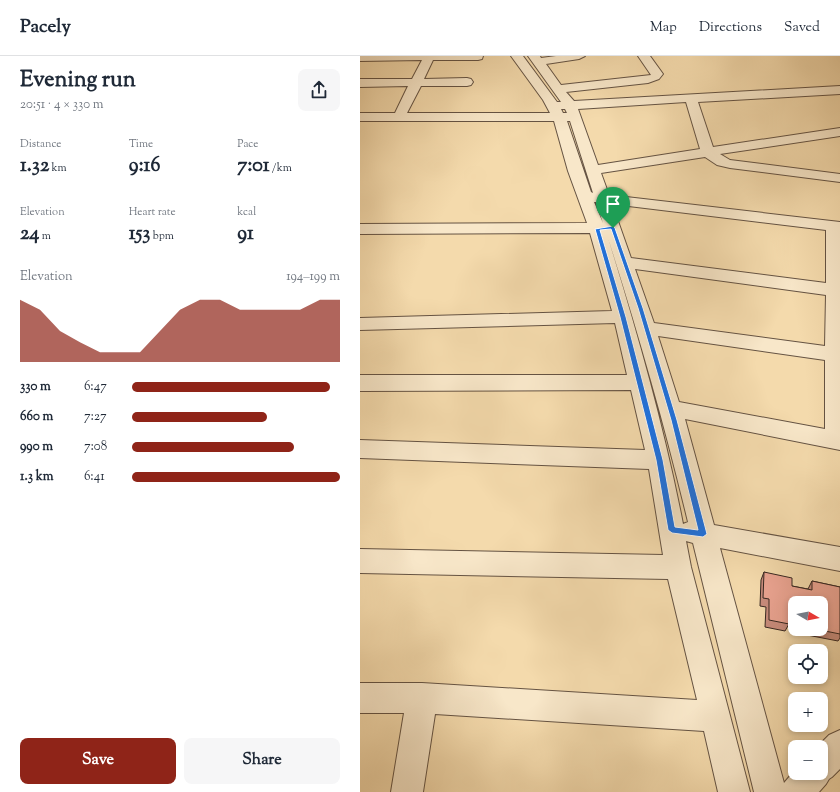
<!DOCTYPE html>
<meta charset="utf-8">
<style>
body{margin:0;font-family:"Sorts Mill Goudy",serif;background:#f6f6f7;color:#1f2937;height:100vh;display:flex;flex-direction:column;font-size:15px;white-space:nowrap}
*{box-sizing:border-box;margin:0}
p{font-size:13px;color:#747a83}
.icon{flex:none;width:22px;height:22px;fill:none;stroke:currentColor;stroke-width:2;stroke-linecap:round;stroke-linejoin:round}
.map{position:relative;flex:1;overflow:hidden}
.side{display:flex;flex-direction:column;background:#fff;width:360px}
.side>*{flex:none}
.needle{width:26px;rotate:99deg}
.buttons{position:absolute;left:428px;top:540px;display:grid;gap:8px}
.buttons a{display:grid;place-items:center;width:40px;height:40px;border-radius:8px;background:#fff;box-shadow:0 2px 6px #0003;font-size:20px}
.pin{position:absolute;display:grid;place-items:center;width:34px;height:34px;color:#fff;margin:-41px -17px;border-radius:50% 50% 50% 0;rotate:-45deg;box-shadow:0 0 4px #0007}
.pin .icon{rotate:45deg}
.round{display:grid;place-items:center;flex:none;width:42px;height:42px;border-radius:8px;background:#f6f6f7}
.overview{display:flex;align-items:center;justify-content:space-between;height:68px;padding:0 20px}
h1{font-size:22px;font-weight:700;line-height:30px}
.metrics{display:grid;grid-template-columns:repeat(3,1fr);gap:6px;height:68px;padding:4px 20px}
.metrics div{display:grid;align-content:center}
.metrics b{font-size:20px;font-weight:700}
.metrics small{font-size:11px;font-weight:400}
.metrics p{font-size:11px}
.chart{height:112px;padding:8px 20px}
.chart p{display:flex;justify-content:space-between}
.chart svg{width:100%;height:72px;margin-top:4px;fill:#8f2418;opacity:.7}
.action{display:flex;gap:8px;margin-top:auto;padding:8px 20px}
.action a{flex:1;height:46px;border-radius:8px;background:#8f2418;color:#fff;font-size:16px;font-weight:700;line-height:46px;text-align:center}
.action a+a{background:#f6f6f7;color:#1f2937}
ul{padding:0 20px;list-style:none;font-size:13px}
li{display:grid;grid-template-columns:64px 48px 1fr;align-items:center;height:30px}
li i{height:10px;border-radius:5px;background:#8f2418}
header{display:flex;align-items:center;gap:24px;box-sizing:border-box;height:56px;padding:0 20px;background:#fff;border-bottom:1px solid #e0e1e3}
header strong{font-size:19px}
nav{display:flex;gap:22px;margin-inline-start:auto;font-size:14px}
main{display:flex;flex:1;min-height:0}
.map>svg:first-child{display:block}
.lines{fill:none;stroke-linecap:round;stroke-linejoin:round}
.minor-casing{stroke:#655343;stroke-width:2}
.minor{fill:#f8e7c9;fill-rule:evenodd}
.wall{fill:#c98c7d;stroke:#352620}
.building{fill:#eaa391;stroke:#352620}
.route{fill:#1a73e8;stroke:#fff;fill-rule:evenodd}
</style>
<header>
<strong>Pacely</strong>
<nav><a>Map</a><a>Directions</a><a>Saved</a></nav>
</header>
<main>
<section class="side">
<div class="overview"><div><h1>Evening run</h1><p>20:51 · 4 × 330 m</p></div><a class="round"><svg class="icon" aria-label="share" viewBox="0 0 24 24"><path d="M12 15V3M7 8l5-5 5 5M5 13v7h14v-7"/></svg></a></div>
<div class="metrics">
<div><p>Distance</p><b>1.32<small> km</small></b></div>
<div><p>Time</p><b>9:16</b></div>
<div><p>Pace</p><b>7:01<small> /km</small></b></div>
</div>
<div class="metrics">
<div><p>Elevation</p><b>24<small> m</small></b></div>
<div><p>Heart rate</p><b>153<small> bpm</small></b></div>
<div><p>kcal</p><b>91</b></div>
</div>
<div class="chart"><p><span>Elevation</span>194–199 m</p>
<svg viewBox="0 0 160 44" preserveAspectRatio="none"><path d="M0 44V6L10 12L20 25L30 32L40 38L50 38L60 38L70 25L80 12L90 6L100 6L110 12L120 12L130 12L140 12L150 6L160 6V44z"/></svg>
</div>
<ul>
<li><b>330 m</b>6:47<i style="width:95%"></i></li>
<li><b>660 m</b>7:27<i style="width:65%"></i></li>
<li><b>990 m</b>7:08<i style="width:78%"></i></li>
<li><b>1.3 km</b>6:41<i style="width:100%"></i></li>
</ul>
<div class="action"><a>Save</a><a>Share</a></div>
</section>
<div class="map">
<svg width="480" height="736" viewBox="0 0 480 736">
<rect width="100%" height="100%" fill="#f4daac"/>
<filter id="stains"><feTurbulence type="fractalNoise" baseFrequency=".005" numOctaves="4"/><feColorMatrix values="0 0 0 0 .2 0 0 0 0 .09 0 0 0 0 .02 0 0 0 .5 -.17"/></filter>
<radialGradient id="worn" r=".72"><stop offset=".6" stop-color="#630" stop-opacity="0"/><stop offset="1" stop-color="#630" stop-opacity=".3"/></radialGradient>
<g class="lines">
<defs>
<path id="minor" d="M0,0H123L122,3L118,4H73L64,23L107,22L111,23L113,26L111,29L107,30H61L47,57H190L183,44L151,0H163L197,46H201L168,0H180L181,2L196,0H225L219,3L186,8L201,29L291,19L278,0H290L303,18L299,23L288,27L206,36L214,45L480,30V38L338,46L353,91L480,72V80L360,98L370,104L480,118V126L370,112L357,109L345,101L241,117L249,139L480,166V394L325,363L354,469L480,491V515L360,492L424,727L435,714V717H461V691H457L469,679L480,674V713L472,721L469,723L466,728L459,736H394L333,487L326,485L331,511L390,736H358L344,675L75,658L63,736H31L44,657H0V627H62L337,644L308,523L0,517V493L303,499L289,413L0,402V384L285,394L271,334L0,335V319H267L255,267L0,274V262L252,255L230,177L0,178V168L227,167L208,115L194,65H0V57H35L48,30L0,31V23H52L62,4L0,5ZM326,46L340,93L238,109L218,53ZM201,53H205L207,57H203ZM207,65H210L233,137L231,136ZM234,146H236L243,167ZM252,148L466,174V227L271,202ZM248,182C278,276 305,370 328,466L323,468C304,370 277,276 248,182ZM275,213L466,239L465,290L294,267ZM298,280L465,304V373L319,346Z"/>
</defs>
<use href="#minor" class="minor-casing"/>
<use href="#minor" class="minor"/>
</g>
<path class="wall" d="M404,516L432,530L448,533L452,525L480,531V582L478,585L442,578V573H461L435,547V567L429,565V568L425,575L405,571L406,551L400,550L401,524Z"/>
<path class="building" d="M404,516L432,522V530L452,534V525L480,531V578L455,573H461V547H435V559L429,557V568L409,564V543L403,542Z"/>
<path class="route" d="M253,170L255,172L283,252L317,364L347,478L343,481L312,477L308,474L296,404L260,261L235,173ZM251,173L278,252L311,364L338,474L315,471L303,404L266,261L240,174Z"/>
<rect width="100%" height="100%" filter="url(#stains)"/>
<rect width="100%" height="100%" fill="url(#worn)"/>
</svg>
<div class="buttons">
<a><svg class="needle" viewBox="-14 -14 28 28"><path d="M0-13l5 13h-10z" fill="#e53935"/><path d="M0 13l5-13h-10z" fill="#747a83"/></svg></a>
<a><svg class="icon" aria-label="locate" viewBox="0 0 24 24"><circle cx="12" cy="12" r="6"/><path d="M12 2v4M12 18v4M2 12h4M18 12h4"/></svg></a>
<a>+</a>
<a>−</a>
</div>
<div class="pin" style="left:253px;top:172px;background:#1e9e55"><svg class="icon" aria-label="arrive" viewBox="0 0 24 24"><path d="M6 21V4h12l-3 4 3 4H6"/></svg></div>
</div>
</main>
